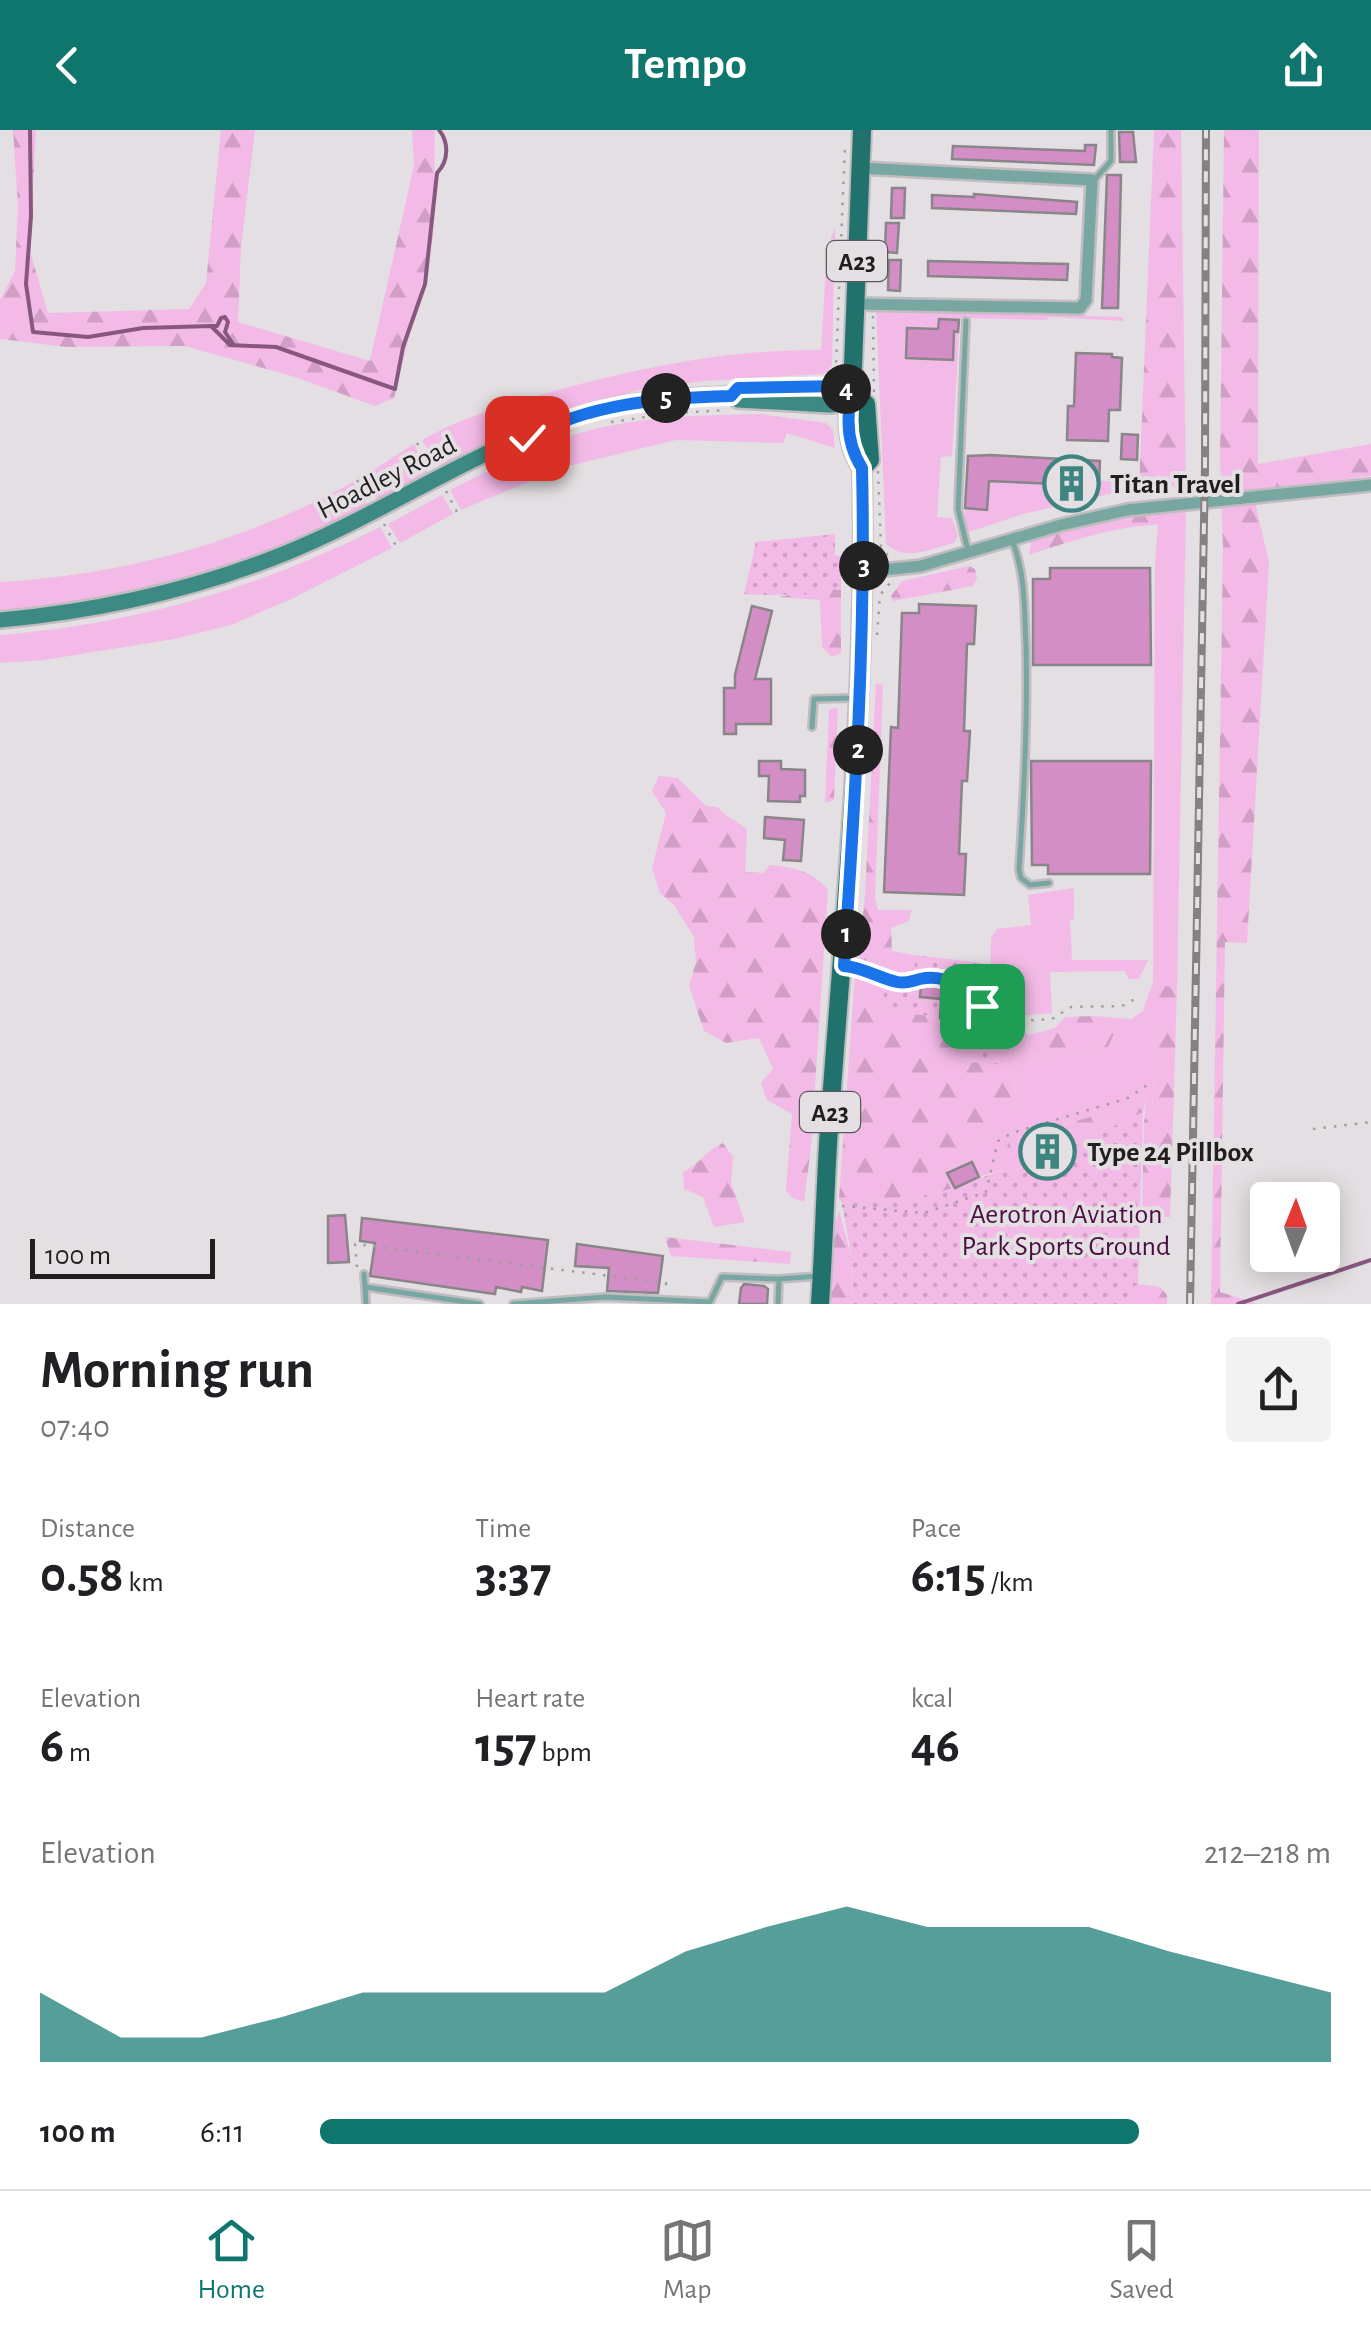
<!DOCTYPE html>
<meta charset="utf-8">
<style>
body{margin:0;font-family:"Alegreya Sans",sans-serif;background:#f2f2f2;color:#202124;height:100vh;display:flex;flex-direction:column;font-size:38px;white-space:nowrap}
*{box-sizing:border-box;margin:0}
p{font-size:32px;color:#757577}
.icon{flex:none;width:55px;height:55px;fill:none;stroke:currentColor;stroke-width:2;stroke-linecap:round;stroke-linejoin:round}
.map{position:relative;height:1174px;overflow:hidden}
.sheet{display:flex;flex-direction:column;background:#fff;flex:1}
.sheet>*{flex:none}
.needle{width:65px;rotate:1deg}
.tools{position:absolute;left:1250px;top:1052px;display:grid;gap:20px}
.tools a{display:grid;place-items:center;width:90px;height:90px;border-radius:10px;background:#fff;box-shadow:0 5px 25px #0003;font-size:50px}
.scale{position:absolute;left:30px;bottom:25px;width:185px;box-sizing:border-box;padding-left:10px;border:5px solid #201e1f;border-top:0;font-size:28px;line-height:35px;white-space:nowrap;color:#201e1f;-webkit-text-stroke:8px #e3dfe2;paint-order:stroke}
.pin{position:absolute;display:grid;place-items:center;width:85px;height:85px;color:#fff;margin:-42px;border-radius:20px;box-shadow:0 5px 15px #0006}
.km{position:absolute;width:50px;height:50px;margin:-25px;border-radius:50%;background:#222;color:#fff;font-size:28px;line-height:50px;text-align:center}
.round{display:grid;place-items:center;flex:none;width:105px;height:105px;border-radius:10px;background:#f2f2f2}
.headline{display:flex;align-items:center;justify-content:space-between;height:170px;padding:0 40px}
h1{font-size:55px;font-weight:600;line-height:75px}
.figures{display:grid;grid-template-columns:repeat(3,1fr);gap:15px;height:170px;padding:10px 40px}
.figures div{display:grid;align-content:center}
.figures b{font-size:50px;font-weight:600}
.figures small{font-size:28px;font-weight:400}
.figures p{font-size:28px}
.chart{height:280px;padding:20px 40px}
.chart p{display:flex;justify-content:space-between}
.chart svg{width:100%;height:180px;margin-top:10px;fill:#0f766e;opacity:.7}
ul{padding:0 40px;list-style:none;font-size:32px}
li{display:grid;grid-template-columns:160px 120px 1fr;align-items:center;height:75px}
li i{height:25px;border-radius:12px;background:#0f766e}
header{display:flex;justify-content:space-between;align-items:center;height:130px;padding:0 40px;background:#0f766e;color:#fff;font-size:45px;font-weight:600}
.tab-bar{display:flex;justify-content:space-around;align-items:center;height:140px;border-top:2px solid #e0e0e0;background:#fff;font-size:28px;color:#757577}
.tab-bar a{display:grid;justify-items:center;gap:5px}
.tab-bar .current{color:#0f766e}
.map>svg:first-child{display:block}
.grass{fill:#f4bae7}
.forest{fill:url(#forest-firs)}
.park{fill:url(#park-dots)}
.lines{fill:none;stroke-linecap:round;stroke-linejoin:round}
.stream{stroke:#88577e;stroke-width:4}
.building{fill:#d48ec6;stroke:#898588;stroke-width:2.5}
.lane-casing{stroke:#c0bcbf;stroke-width:10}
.street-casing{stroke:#c0bcbf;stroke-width:16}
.secondary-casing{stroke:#c0bcbf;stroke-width:20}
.primary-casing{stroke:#c0bcbf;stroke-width:22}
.path{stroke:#a19ea0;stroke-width:2.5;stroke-dasharray:2.5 8;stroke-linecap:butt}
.lane{stroke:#78a7a2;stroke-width:5}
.street{stroke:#78a7a2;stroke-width:11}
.secondary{stroke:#3d8a84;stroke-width:15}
.primary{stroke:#21726d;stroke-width:18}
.rail-casing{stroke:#848183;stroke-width:8}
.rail{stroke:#e3dfe2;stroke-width:4;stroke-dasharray:11;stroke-linecap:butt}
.route-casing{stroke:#fff;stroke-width:20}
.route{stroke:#1a73e8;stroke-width:12}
.labels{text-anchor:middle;stroke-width:8;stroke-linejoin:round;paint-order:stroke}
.shield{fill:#e3dfe2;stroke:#5a585a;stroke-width:2.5}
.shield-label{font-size:25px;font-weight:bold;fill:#201e1f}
.street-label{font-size:28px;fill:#201e1f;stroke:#e3dfe2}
.poi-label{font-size:28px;font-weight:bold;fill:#201e1f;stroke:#e3dfe2;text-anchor:start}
.park-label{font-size:28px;fill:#4c0d43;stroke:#e3dfe2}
</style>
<header><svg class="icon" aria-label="back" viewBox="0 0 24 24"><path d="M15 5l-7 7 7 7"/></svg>Tempo<svg class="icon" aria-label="share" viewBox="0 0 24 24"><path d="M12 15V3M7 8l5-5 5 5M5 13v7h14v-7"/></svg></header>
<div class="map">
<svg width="1371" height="1174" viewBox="0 0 1371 1174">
<defs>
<pattern id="forest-firs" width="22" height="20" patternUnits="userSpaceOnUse" patternTransform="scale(2.5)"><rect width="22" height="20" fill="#f4bae7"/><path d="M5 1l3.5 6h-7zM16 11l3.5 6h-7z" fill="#d19fc6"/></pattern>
<pattern id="park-dots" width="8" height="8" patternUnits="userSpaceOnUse" patternTransform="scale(2.5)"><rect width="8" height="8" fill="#f4bae7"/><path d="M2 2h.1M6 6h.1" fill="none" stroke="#d19fc6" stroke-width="1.8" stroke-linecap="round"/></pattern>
</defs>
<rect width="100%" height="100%" fill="#e3dfe2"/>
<path class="grass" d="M835,97L832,236L824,244L704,251L635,261L519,296L522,305H506L439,338L422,310C464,286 511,273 558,260C643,237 731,219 821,220L827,119Z
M876,179L1123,187V191L1050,187L1046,190L960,188L952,326L941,327L937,387L952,388L958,406L954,413C930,419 905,432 886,414Z
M760,284L826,293L833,300L835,318L787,303L783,313L676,310L564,337L461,380L450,360C498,336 546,311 599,298C651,286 706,285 760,284Z
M414,314L429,344L378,372L361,348Z
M989,351H1123V361L1023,384L969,402L965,393V378L987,379Z
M353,352L368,376C329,395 290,415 249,430C169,459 84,474 0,481V452C124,445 244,412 353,352Z
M442,365L453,384L400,413L388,394Z
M1186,377L1177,859L1153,852L1155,433L1158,394L1166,393L1168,379Z
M380,397L392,418L291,469L231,495L174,509L44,530L0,533V505C135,494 259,458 380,397Z
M1074,758V789L1070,790L1072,830H1148L1139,849H1129L1124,841L1050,842L1052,883L1018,886L990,876L991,808L997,799L1031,795L1028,765Z
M1143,881L1156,901L1152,983L1144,990L1146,969L1141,965L1115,980L1009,1010L1001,1040L979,1047L972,1032L977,1006L1020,981L1014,974L1016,898L1029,905L1026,918L1037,927L1077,919L1107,917L1117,897L1094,886L1131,889Z"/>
<path class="forest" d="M13,0H36L30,121L48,183L189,179L206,153L221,0H255L241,117L238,192L370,231L414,35L412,0H435L433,108L394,268L375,276L295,247L185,216L67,217L0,209V170L15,141L18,77Z
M1154,0H1181L1186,363H1178L1171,354L1139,358Z
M1224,0H1259L1258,334L1371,314V346L1257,360L1256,377L1269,432L1247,813L1225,812L1220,1162L1258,1174H1211L1223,418L1220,331Z
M1168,379L1166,394C1115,396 1077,409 1029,425L1031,412L1051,403Z
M969,436L975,439L977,449L973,456L893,471L891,466L902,451Z
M824,458L841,460V523L832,527L822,517L820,470L779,467Z
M876,553L883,555L875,768L878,780H912L909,791L891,798L892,821L915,825L914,845L908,848L858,835L865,764Z
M838,578L834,670L825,673L829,579Z
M659,646L678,648L706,676L718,677C725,688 738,690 747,700L745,742L763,743L770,735C796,738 811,740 828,760L811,1017L804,1072L791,1067L786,1059L792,984L767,970L761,953L773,939L759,908L726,913L704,901L689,856L696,832L694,807L674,775L660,763L652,738L666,683L652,661Z
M855,843L881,852L887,880L950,889L970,902L969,932L999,933L1000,890L1016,898L1014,973L1022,985L977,1006L972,1032L948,1043L955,1058L928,1065L842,1073L839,1069Z
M1153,852L1177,859L1170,1087L1142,1086L1144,990L1152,983L1156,902L1143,881Z
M1094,886L1117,897L1108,917L1077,919L1037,927L1026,918L1029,905L1055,898L1065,887Z
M1141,965L1146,969L1143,982L1137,986L1066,1019H1055L1047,1013L1041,1023L1046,1027L1011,1042L1001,1040L1009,1010L1115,980Z
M723,1013L733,1027L731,1053L745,1092L714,1097L703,1067L684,1059L683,1042C700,1034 706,1020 723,1013Z
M839,1081L852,1129L851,1174H830L834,1097Z
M665,1107L791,1122L790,1134L671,1126Z
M1138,1154L1160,1157L1167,1165V1174H1128L1130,1159Z"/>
<path class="park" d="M835,404V425L841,426V460L824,458L820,464C794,464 770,466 744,464L756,412Z
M915,825L989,834L990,876L1001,880L999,934L969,932L970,902L951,889L887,880L881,852L855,843L858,835L908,848L914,844Z
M1143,982L1138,1154L1130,1159L1128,1174H851L852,1129L842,1073L928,1065L955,1058L1001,1040L1012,1042L1051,1026L1055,1019H1066Z"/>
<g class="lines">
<path class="stream" d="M30,0L31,86L26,154L33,202L88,207L143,198L211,196
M233,214L225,202L228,192L225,187L221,188L217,196H211L230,215L276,217L395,259L403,217L425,154L437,43C449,31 449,12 439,0
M1238,1174L1371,1130"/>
</g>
<path class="building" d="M1119,2H1133L1136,32H1120Z
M1085,15H1096L1094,35L952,29L953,16L1085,21Z
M1107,45H1121L1118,178H1102Z
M892,58H905L904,88H891Z
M974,64L1077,72L1076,84L932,78V65L974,67Z
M886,93H899L897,123L885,122Z
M889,130H901L900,161L888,160Z
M928,131L1068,134L1067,150L928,146Z
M939,189L959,190L958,202L954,201L953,230L906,228L907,198L938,199Z
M1076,223L1112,224V227L1122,228L1120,280H1109L1108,311L1067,310L1068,276H1074Z
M1122,304L1138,305L1137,330L1121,329Z
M990,325L1100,331L1099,356L989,351L987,380L965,378L968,326Z
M1050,438H1150L1151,535H1033V449H1050Z
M919,474L976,476L974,514H967L964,601H970L967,651H962L959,724H966L964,765L884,762L891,597L898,598L902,483H919Z
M752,476L772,481L755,549H771V594H736V604H724V558H735V545Z
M759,631H781V639L805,640V666H800V672L768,671L769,646H759Z
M1031,631H1151L1150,744H1048V735H1032Z
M765,687L804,690L801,731L783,730L785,710L764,708Z
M921,855L952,857L950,889L940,888L941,869L920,867Z
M972,1032L979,1047L955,1058L947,1043Z
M345,1085L349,1132L328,1133V1086Z
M362,1088L548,1110L542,1161L522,1157L521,1162L496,1157L495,1164L370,1146L375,1113L360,1111Z
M577,1114L663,1126L658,1163L607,1161L609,1138L575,1136Z
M744,1154L764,1156L768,1159L767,1174H739L741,1158Z"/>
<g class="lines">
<defs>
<path id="lane" d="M1095,49L1111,31V0
M966,191L958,379L968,421
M1012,410C1026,446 1024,478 1026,516C1028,591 1024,666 1019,740L1021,748L1030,755L1049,753
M812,597L814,569L853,568
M364,1144L365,1157
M366,1174L365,1157L480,1174
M513,1174L605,1167L710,1172L722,1147L779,1149L819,1146
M778,1174L779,1149"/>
<path id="street" d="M855,174L1080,178L1086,170L1092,50L860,38
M864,442L921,436L1061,395L1127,380L1371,355"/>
<path id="secondary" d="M0,490C99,481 194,460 286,423C394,379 490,308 603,279C646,268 688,267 731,265L738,258L839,256L852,262L842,274L829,275L738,270L731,265"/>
<path id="primary" d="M852,262L866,274L870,330L862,338
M820,1174C824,1116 825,1057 829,999C845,778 867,559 862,338C847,315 846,288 852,262L862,0"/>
</defs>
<use href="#lane" class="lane-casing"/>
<use href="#street" class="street-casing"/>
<use href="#secondary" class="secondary-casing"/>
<use href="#primary" class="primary-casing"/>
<path class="path" d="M873,186L874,263
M832,242L836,234L845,16
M675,283L727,280
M611,292L667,284
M417,313L431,337
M878,341L881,416L888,426
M357,350L370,370
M446,361L457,382
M384,394L396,416
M877,505L880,465L891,452
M858,838L897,852L911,854L921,849L949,851L963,857L982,876L1020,891L1052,889L1071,877L1122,876L1135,869
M1313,999L1371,992
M842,1076L924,1083L986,1062L998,1011L1012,1003L1128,968L1150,953
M357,1137L355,1114L666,1153L665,1159"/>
<use href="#lane" class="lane"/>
<use href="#street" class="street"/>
<use href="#secondary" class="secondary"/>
<use href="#primary" class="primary"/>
<defs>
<path id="rail" d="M1190,1174L1205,336L1206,0"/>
</defs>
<use href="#rail" class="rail-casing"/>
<use href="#rail" class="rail"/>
</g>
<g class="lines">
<defs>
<path id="route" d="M527,308C590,273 661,268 731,266L738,258L839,256L852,262C846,288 847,315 862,338C866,504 855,670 844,836C862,837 879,848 897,852C907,854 911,851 920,849C946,843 965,859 982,876"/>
</defs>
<use href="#route" class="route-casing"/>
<use href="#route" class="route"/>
</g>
<defs>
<symbol id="building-ring" viewBox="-11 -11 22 22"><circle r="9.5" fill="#e3dfe2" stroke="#3e8580" stroke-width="1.5"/><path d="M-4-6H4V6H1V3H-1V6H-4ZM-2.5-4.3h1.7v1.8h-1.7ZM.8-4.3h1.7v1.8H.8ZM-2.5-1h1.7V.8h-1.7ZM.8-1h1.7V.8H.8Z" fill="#3e8580"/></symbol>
</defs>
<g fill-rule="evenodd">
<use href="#building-ring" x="1040" y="322" width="63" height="63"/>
<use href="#building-ring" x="1016" y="990" width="63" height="63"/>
</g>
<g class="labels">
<g class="shield">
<rect x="827" y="111" width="60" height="40" rx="8"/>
<rect x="800" y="962" width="60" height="40" rx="8"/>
</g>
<g class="shield-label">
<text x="857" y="140">A23</text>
<text x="830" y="991">A23</text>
</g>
<g class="street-label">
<text transform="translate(386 346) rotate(-27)" y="10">Hoadley Road</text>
</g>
<g class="poi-label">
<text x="1110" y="363">Titan Travel</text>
<text x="1087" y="1031">Type 24 Pillbox</text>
</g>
<g class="park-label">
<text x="1066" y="1093">Aerotron Aviation<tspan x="1066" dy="32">Park Sports Ground</tspan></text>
</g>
</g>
</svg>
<div class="tools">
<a><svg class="needle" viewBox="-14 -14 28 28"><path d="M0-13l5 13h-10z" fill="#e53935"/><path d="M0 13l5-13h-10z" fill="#757577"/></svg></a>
</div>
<div class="scale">100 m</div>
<div class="pin" style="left:982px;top:876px;background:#1e9e55"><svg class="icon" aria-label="arrive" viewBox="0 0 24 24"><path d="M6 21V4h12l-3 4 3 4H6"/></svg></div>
<div class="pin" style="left:527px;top:308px;background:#d93025"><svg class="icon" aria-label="check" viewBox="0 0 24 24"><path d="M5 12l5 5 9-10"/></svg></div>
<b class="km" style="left:846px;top:804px">1</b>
<b class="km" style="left:858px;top:620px">2</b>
<b class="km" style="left:864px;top:436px">3</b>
<b class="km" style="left:846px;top:259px">4</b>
<b class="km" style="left:666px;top:268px">5</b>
</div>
<section class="sheet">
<div class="headline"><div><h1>Morning run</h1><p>07:40</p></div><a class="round"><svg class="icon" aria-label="share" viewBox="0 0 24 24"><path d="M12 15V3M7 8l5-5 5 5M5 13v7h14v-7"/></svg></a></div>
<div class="figures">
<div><p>Distance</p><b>0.58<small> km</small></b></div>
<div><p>Time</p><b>3:37</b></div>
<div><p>Pace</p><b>6:15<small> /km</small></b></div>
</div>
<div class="figures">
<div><p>Elevation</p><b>6<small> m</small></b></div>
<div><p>Heart rate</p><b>157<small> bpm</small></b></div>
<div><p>kcal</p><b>46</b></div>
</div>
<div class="chart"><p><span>Elevation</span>212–218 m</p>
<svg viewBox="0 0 160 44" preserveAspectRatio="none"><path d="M0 44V27L10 38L20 38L30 33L40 27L50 27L60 27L70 27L80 17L90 11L100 6L110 11L120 11L130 11L140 17L150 22L160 27V44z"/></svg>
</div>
<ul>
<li><b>100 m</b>6:11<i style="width:81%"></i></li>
</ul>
</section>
<nav class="tab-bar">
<a class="current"><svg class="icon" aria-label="home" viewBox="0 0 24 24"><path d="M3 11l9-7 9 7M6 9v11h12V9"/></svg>Home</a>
<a><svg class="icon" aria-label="map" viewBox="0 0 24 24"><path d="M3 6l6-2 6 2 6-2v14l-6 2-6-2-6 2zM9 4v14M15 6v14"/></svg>Map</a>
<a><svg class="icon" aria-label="saved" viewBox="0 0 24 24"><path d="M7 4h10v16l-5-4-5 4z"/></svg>Saved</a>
</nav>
